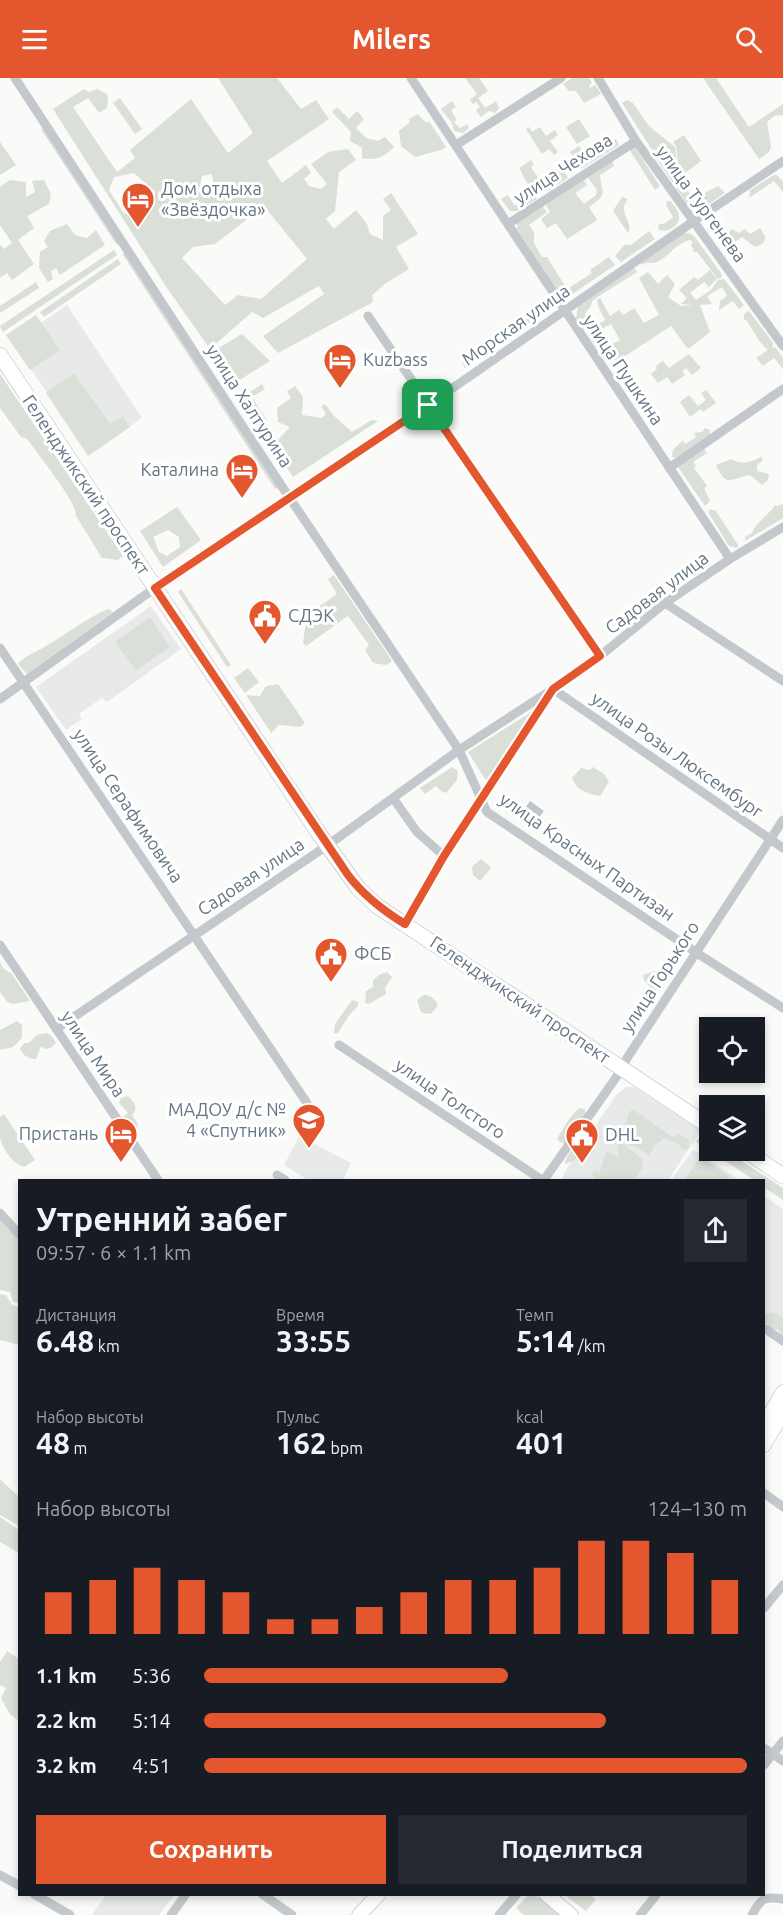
<!DOCTYPE html>
<html lang="ru">
<meta charset="utf-8">
<style>
body{margin:0;font-family:Ubuntu,sans-serif;background:#242831;color:#f1f3f6;height:100vh;display:flex;flex-direction:column;font-size:22px;white-space:nowrap}
*{box-sizing:border-box;margin:0}
p{font-size:20px;color:#9ea1a6}
.icon{flex:none;width:33px;height:33px;fill:none;stroke:currentColor;stroke-width:2;stroke-linecap:round;stroke-linejoin:round}
.map{position:relative;flex:1;overflow:hidden}
.details{position:absolute;left:18px;top:1101px;width:747px;height:717px;display:flex;flex-direction:column;background:#171b24;border-radius:0px;box-shadow:0 3px 9px #0003}
.details>*{flex:none}
.fabs{position:absolute;left:699px;top:939px;display:grid;gap:12px}
.fabs a{display:grid;place-items:center;width:66px;height:66px;border-radius:0px;background:#171b24;box-shadow:0 3px 9px #0003;font-size:30px}
.pin{position:absolute;display:grid;place-items:center;width:51px;height:51px;color:#fff;margin:-26px;border-radius:12px;box-shadow:0 3px 9px #0006}
.round{display:grid;place-items:center;flex:none;width:63px;height:63px;border-radius:0px;background:#242831}
.headline{display:flex;align-items:center;justify-content:space-between;height:102px;padding:0 18px}
h1{font-size:33px;font-weight:700;line-height:45px}
.metrics{display:grid;grid-template-columns:repeat(3,1fr);gap:9px;height:102px;padding:6px 18px}
.metrics div{display:grid;align-content:center}
.metrics b{font-size:30px;font-weight:700}
.metrics small{font-size:16px;font-weight:400}
.metrics p{font-size:16px}
.chart{height:168px;padding:12px 18px}
.chart p{display:flex;justify-content:space-between}
.chart svg{width:100%;height:108px;margin-top:6px;stroke:#e4572e;stroke-width:6}
.cta{display:flex;gap:12px;margin-top:auto;padding:12px 18px}
.cta a{flex:1;height:69px;border-radius:0px;background:#e4572e;color:#fff;font-size:24px;font-weight:700;line-height:69px;text-align:center}
.cta a+a{background:#242831;color:#f1f3f6}
ul{padding:0 18px;list-style:none;font-size:20px}
li{display:grid;grid-template-columns:96px 72px 1fr;align-items:center;height:45px}
li i{height:15px;border-radius:8px;background:#e4572e}
header{display:flex;justify-content:space-between;align-items:center;height:78px;padding:0 18px;background:#e4572e;color:#fff;font-size:27px;font-weight:700}
.map>svg:first-child{display:block}
.built{fill:#e8e9e9}
.green{fill:#dadfd7;fill-rule:evenodd}
.water{fill:#bbc7cb}
.lines{fill:none;stroke-linecap:round;stroke-linejoin:round}
.secondary-casing{stroke:#b3babf;stroke-width:15}
.primary-casing{stroke:#b5babe;stroke-width:16}
.street{stroke:#c3c8cc;stroke-width:9}
.secondary{stroke:#fff;stroke-width:14}
.primary{stroke:#fff;stroke-width:15}
.route-casing{stroke:#fff;stroke-width:12}
.route{stroke:#e4572e;stroke-width:8}
.labels{text-anchor:middle;stroke-width:6;stroke-linejoin:round;paint-order:stroke}
.street-label{font-size:18px;fill:#657683;stroke:#fff}
.poi-label{font-size:18px;fill:#657683;stroke:#fff;text-anchor:start}
</style>
<header><svg class="icon" aria-label="menu" viewBox="0 0 24 24"><path d="M4 6h16M4 12h16M4 18h16"/></svg>Milers<svg class="icon" aria-label="search" viewBox="0 0 24 24"><circle cx="10" cy="10" r="6"/><path d="M15 15l6 6"/></svg></header>
<div class="map">
<svg width="783" height="1837" viewBox="0 0 783 1837">
<rect width="100%" height="100%" fill="#fafaf8"/>
<path class="built" d="M67,227L142,340L89,377L13,264Z
M151,528L181,571L107,624L102,620L79,636L82,641L66,652L36,609Z
M626,1009H634L701,1053L668,1102H562L564,1095L617,1016Z
M299,1058L351,1085L344,1100L348,1102H308L284,1087Z
M693,1072L740,1102H671Z
M764,1118L783,1131V1249L764,1236Z
M106,1817V1816L174,1817L159,1837H92Z"/>
<path class="green" d="M218,0H277L301,31L316,22L329,41L267,83L282,105L306,87L311,95L304,101L309,108L321,111L327,106L311,86L328,74L348,71L356,82L339,94L335,133L326,141L334,151L356,132L367,146L370,156L383,162V138L391,132L383,121L391,115L418,156L396,169L409,191L386,205L372,217L373,224L278,275L263,258L324,216L319,208L263,240L252,234L210,271L167,210L53,31L84,11L89,14L97,11L108,17L107,30L99,35L88,20L73,29L117,94L135,80L130,72L191,21L228,75L253,55ZM134,95L155,113L154,124L133,140L123,134L109,112L114,99ZM212,96L215,115L207,118L199,112L202,98ZM264,128L307,181L261,221L238,217L225,227L182,180L193,169L215,166Z
M465,0H479L488,13L478,20L485,30L496,23L499,30L495,35L489,33L481,39L476,32L480,29L476,24L473,26L470,22L477,16Z
M572,0H589L592,5L589,8L590,10L595,7L601,16L584,25L576,13H569L563,6Z
M703,0H716L749,49L783,26V37L774,38L767,44L771,69L769,74L759,81Z
M120,20L142,51L135,56L113,25Z
M627,22L633,25L649,48L675,69L678,97L693,121L718,108L725,115L702,131L688,121L692,129L690,130L657,82L659,72L654,75L622,25Z
M452,23L456,29L451,32L457,42L454,44L460,50L467,46L469,50L463,55L454,53L452,45L441,31Z
M337,29L349,41L357,33L364,41L356,50L366,60L378,63L385,59L394,69C384,79 376,83 362,80V70L350,63L351,54L332,34Z
M418,36L426,45L429,43L446,69L441,72L415,79L401,68L399,53L410,44L409,41Z
M579,41L590,58L577,66L566,49Z
M529,49L532,54L540,49L546,58L555,52L558,57L550,63L558,74L554,77L549,71L542,76L526,51Z
M41,51H44L120,167L116,166Z
M684,57L701,83L681,98L679,95L676,68L673,64Z
M604,61L608,66L616,61L619,67L581,91L570,74L579,68L586,79L598,71L595,66Z
M0,64L16,87L0,97Z
M634,68L660,108L655,112L629,71Z
M531,82L534,87L531,89L543,107L560,96L555,87L559,84L568,100L548,113L540,112L535,104L529,108L519,90Z
M612,83L614,88L600,97C602,117 609,115 589,129L597,142L567,161L556,145L547,150L541,141L550,134L546,127L584,102L587,107L575,115L584,126L596,117L597,112L588,100Z
M774,97H777L783,104V114L774,103L749,120L750,112Z
M10,102L26,104V119L35,114L32,103L44,102L51,116L49,126L27,138L34,150L18,162L34,186L12,202L7,195L0,200V167L4,171L12,165L0,147V109Z
M534,116L537,121L517,133H510L501,121L508,117L515,128Z
M622,119L628,121C619,132 627,137 630,150L628,155L613,133Z
M667,123H670C674,127 680,134 679,140C679,149 664,156 658,151L659,146H664L673,139L666,127Z
M543,129L547,134L529,147L534,154V165L542,179H547L567,211L592,195L590,192L609,179L615,187L571,217L559,216L517,151V145Z
M67,146L75,157L87,160L96,152L105,167L60,197L56,190L51,193L53,201L48,204L39,190L40,174L48,169L44,163L50,153Z
M760,150L766,160L762,166L755,169L742,159L730,167L724,159L732,151L739,155L745,151L750,156Z
M649,153L655,161L621,184L615,178L624,167H631Z
M683,155H689L694,158L721,195L722,199L718,201L697,174H694L691,167L693,164L690,162C674,166 669,179 657,184C651,186 648,183 642,187L640,185Z
M114,172L117,177L3,254L0,248Z
M125,173L279,409L275,411L123,177Z
M118,181L121,186L44,239L40,234Z
M634,189L637,194C622,204 607,212 592,223C590,237 581,228 588,248L584,252L576,240L578,229Z
M710,192L717,201L709,209L704,204L690,215L696,222L711,212L718,202L724,201L744,227L739,231L733,223L719,232L720,223L727,218L722,209L707,218L712,226L700,227L710,254L688,271L671,248L616,284L606,269L602,271L596,269L589,259L594,257L591,250L592,246L594,249L605,242L598,228L597,222L600,220L610,238L619,232L623,237L634,230L644,245L659,237L639,200L648,194L658,206L667,197L675,206L668,219L681,228L693,227L681,226L687,220L679,212L694,199L698,202ZM611,246L620,262L607,269L598,253Z
M36,204L39,210L0,235V228Z
M749,233L773,265L772,270L775,269L783,280V291L774,280L763,288L756,280L768,272C758,264 754,253 746,242H744V236Z
M534,235L538,240L465,290L462,285Z
M36,237L60,272L30,292L6,257Z
M242,256L270,283L233,306L212,274Z
M689,276L701,290L692,297L686,290L682,293L685,297L672,306L667,299L658,305L651,296L657,291L656,288L663,283L669,290Z
M74,295L110,346L123,338L130,349L88,378L46,315Z
M0,296L123,478L118,482L102,480L76,438C77,424 37,375 27,361L21,359L0,330Z
M262,306L265,311L252,319L266,341L270,355L279,361L290,349L278,344L277,330L291,320L287,313L295,308L303,319L302,337L322,340L326,336L321,328L325,326L334,338L352,354L372,342L378,343L293,399L241,320Z
M706,312L716,325L703,334L701,331L690,339L680,324L689,317L698,328L706,322L701,315Z
M705,350L710,352V356L675,380L672,379L673,372L683,362L685,366L696,359L694,355L702,354Z
M704,371L707,375L693,384L696,388L694,390L707,408L704,410L710,423L705,428L678,389Z
M761,379L763,382L757,387V393L769,396L768,402L762,407L750,397C729,401 727,410 716,387L731,381C743,387 749,385 761,379Z
M783,426V440L745,463V459L752,455C754,446 769,437 775,427L778,428Z
M177,429L201,462L163,489L140,453ZM168,452L179,459L180,469L167,478L159,474L153,459Z
M710,431L716,433L738,467L737,470L729,468L708,434Z
M334,497L392,583L386,587L373,585L365,572L369,567L348,538L306,568L303,565L306,544L304,539L337,516L328,501Z
M181,511L231,587L227,589L178,514Z
M108,531L113,534L27,596L18,586C24,578 38,573 46,568C67,556 86,540 108,531Z
M150,539L170,569L136,592L115,564Z
M248,590L259,604L245,615L234,600Z
M278,606L305,645L300,649L279,647L271,655L246,617L260,618L266,608Z
M536,631L487,704L468,674Z
M452,689L458,693L457,702L446,715L441,713L436,708L425,716L420,710Z
M593,689L604,696L609,704L600,718C588,716 577,713 572,700L581,690L589,692Z
M481,781L491,790L480,803L473,797L472,789Z
M0,884L3,890L12,896L30,923L13,926L7,924L0,914Z
M658,892L661,898L657,911L649,923L640,924L651,910L644,902L643,897Z
M387,894L392,899L385,910L386,916L369,926L365,925L366,913L373,909V902L379,897Z
M424,917C431,917 435,921 438,927L432,935L426,936L421,934L417,922Z
M352,922L358,924V928L350,936L338,955H334L335,946Z
M17,943L22,947V960L13,969L0,972V952Z
M46,955L51,957L56,965L51,970L45,971L41,968L36,981H32L24,977L20,971L24,965H29L37,957Z
M128,1018C134,1024 139,1029 132,1037L137,1044L138,1050L133,1053L124,1052L120,1041L128,1035L119,1025L121,1020Z
M579,1030L585,1031L586,1039L579,1042V1046L573,1050L565,1066L560,1064L557,1061C564,1049 570,1038 579,1030Z
M634,1032L672,1059L679,1056L689,1062V1069L684,1072L677,1065L665,1060L656,1066L649,1077L634,1068L628,1067L624,1061C629,1051 624,1041 630,1033Z
M4,1036L35,1082L24,1089C12,1085 2,1070 0,1059C0,1053 0,1045 0,1039Z
M592,1049L594,1054L593,1057L575,1082L566,1086L565,1084C567,1078 570,1075 573,1070C578,1060 581,1052 592,1049Z
M701,1056L709,1061L710,1072L726,1073L783,1110V1122L764,1109V1102H754L696,1064Z
M620,1066H624L643,1082L641,1092L634,1102H596L592,1096L595,1092L600,1094L606,1073L617,1079L619,1078L617,1069Z
M700,1079L729,1098L726,1102H685Z
M0,1138L19,1161V1225L13,1224L10,1214L0,1212Z
M0,1216L6,1217L12,1227L19,1229V1267L0,1262Z
M764,1234L766,1237C772,1232 778,1235 783,1240V1258L778,1252L768,1250V1246L764,1245Z
M0,1401L19,1419V1448L0,1437Z
M0,1439L19,1452V1475L0,1464Z
M7,1573L19,1581V1643L9,1635L1,1620L6,1610L0,1607V1584Z
M528,1817H535L561,1837H524L516,1830Z
M565,1817H590L596,1821L586,1833Z"/>
<path class="water" d="M530,723L544,733L535,745L522,735Z"/>
<g class="lines">
<defs>
<path id="secondary" d="M764,1346L783,1314
M764,1367L783,1335
M546,1816L571,1837
M359,1837L379,1816"/>
<path id="primary" d="M0,277L320,757L358,810L377,828L710,1049
M745,1072L783,1098"/>
</defs>
<use href="#secondary" class="secondary-casing"/>
<use href="#primary" class="primary-casing"/>
<path class="street" d="M15,0L283,410L459,672L487,734L703,879L783,930
M411,0L730,481
M598,0L636,63L783,268
M456,67L561,0
M508,146L636,63
M368,238L600,578
M669,390L783,311
M665,525L783,603
M0,570L307,1025
M553,611L783,770
M0,621L155,510L421,332L694,143L783,83
M393,720L417,754L444,778
M405,846L444,778L550,616
M0,867L158,1102
M56,951L328,767L459,672L553,611L600,578L665,525L730,481L783,449
M339,967L542,1102
M277,1097L285,1102
M544,1102L622,991L627,980L783,742
M0,1135L20,1157
M764,1250L783,1263
M764,1415L783,1429
M764,1530L783,1507
M764,1670L783,1683
M764,1687L783,1663
M0,1797L20,1808
M34,1816L70,1837
M262,1816L292,1837
M171,1837L186,1816
M499,1837L517,1816
M640,1837L657,1816
M752,1837C761,1820 764,1818 783,1821"/>
<use href="#secondary" class="secondary"/>
<use href="#primary" class="primary"/>
</g>
<g class="lines">
<defs>
<path id="route" d="M428,327L600,578L553,611L444,778L405,846C382,832 364,818 348,797L155,510Z"/>
</defs>
<use href="#route" class="route-casing"/>
<use href="#route" class="route"/>
</g>
<defs>
<symbol id="hotel-pin" viewBox="-11 -11 22 30"><path d="M0 17L-7.5 6A9.5 9.5 0 1 1 7.5 6Z" fill="#e4572e" stroke="#fff"/><path d="M-6-4.5h1.5V1H6V5H4.5V3h-9V5H-6ZM-4 0a1.8 1.8 0 1 1 3.6 0ZM.5 0V-2.5h3Q6-2.5 6 0Z" fill="#fff"/></symbol>
<symbol id="civic-pin" viewBox="-11 -11 22 30"><path d="M0 17L-7.5 6A9.5 9.5 0 1 1 7.5 6Z" fill="#e4572e" stroke="#fff"/><path d="M-.6-6.5H3V-4.5H.6V-3L4-1V1h2V6H-6V1h2V-1L-.6-3ZM-1.2 2.5V6h2.4V2.5Z" fill="#fff"/></symbol>
<symbol id="school-pin" viewBox="-11 -11 22 30"><path d="M0 17L-7.5 6A9.5 9.5 0 1 1 7.5 6Z" fill="#e4572e" stroke="#fff"/><path d="M0-5L7-2L0 1L-7-2ZM-4 1L0 2.5L4 1V4Q0 6-4 4Z" fill="#fff"/></symbol>
</defs>
<g fill-rule="evenodd">
<use href="#hotel-pin" x="119" y="102" width="38" height="52"/>
<use href="#hotel-pin" x="321" y="263" width="38" height="52"/>
<use href="#hotel-pin" x="223" y="373" width="38" height="52"/>
<use href="#civic-pin" x="246" y="519" width="38" height="52"/>
<use href="#civic-pin" x="312" y="857" width="38" height="52"/>
<use href="#school-pin" x="290" y="1023" width="38" height="52"/>
<use href="#hotel-pin" x="102" y="1037" width="38" height="52"/>
<use href="#civic-pin" x="563" y="1038" width="38" height="52"/>
</g>
<g class="labels">
<g class="street-label">
<text transform="translate(563 91) rotate(-33)" y="6">улица Чехова</text>
<text transform="translate(701 126) rotate(54)" y="6">улица Тургенева</text>
<text transform="translate(516 247) rotate(-35)" y="6">Морская улица</text>
<text transform="translate(623 292) rotate(56)" y="6">улица Пушкина</text>
<text transform="translate(249 328) rotate(57)" y="6">улица Халтурина</text>
<text transform="translate(86 407) rotate(56)" y="6">Геленджикский проспект</text>
<text transform="translate(657 515) rotate(-37)" y="6">Садовая улица</text>
<text transform="translate(677 677) rotate(35)" y="6">улица Розы Люксембург</text>
<text transform="translate(128 728) rotate(56)" y="6">улица Серафимовича</text>
<text transform="translate(587 779) rotate(35)" y="6">улица Красных Партизан</text>
<text transform="translate(251 799) rotate(-34)" y="6">Садовая улица</text>
<text transform="translate(660 899) rotate(-57)" y="6">улица Горького</text>
<text transform="translate(520 922) rotate(34)" y="6">Геленджикский проспект</text>
<text transform="translate(93 976) rotate(56)" y="6">улица Мира</text>
<text transform="translate(450 1021) rotate(34)" y="6">улица Толстого</text>
</g>
<g class="poi-label">
<text x="161" y="117">Дом отдыха<tspan x="161" dy="21">«Звёздочка»</tspan></text>
<text x="363" y="288">Kuzbass</text>
<text x="219" y="398" text-anchor="end">Каталина</text>
<text x="288" y="544">СДЭК</text>
<text x="354" y="882">ФСБ</text>
<text x="286" y="1038" text-anchor="end">МАДОУ д/с №<tspan x="286" dy="21">4 «Спутник»</tspan></text>
<text x="98" y="1062" text-anchor="end">Пристань</text>
<text x="605" y="1063">DHL</text>
</g>
</g>
</svg>
<div class="fabs">
<a><svg class="icon" aria-label="locate" viewBox="0 0 24 24"><circle cx="12" cy="12" r="6"/><path d="M12 2v4M12 18v4M2 12h4M18 12h4"/></svg></a>
<a><svg class="icon" aria-label="layers" viewBox="0 0 24 24"><path d="M12 4l9 5-9 5-9-5zM3 14l9 5 9-5"/></svg></a>
</div>
<div class="pin" style="left:428px;top:327px;background:#1e9e55"><svg class="icon" aria-label="arrive" viewBox="0 0 24 24"><path d="M6 21V4h12l-3 4 3 4H6"/></svg></div>
<section class="details">
<div class="headline"><div><h1>Утренний забег</h1><p>09:57 · 6 × 1.1 km</p></div><a class="round"><svg class="icon" aria-label="share" viewBox="0 0 24 24"><path d="M12 15V3M7 8l5-5 5 5M5 13v7h14v-7"/></svg></a></div>
<div class="metrics">
<div><p>Дистанция</p><b>6.48<small> km</small></b></div>
<div><p>Время</p><b>33:55</b></div>
<div><p>Темп</p><b>5:14<small> /km</small></b></div>
</div>
<div class="metrics">
<div><p>Набор высоты</p><b>48<small> m</small></b></div>
<div><p>Пульс</p><b>162<small> bpm</small></b></div>
<div><p>kcal</p><b>401</b></div>
</div>
<div class="chart"><p><span>Набор высоты</span>124–130 m</p>
<svg viewBox="0 0 160 44" preserveAspectRatio="none"><path d="M5 44V27M15 44V22M25 44V17M35 44V22M45 44V27M55 44V38M65 44V38M75 44V33M85 44V27M95 44V22M105 44V22M115 44V17M125 44V6M135 44V6M145 44V11M155 44V22"/></svg>
</div>
<ul>
<li><b>1.1 km</b>5:36<i style="width:56%"></i></li>
<li><b>2.2 km</b>5:14<i style="width:74%"></i></li>
<li><b>3.2 km</b>4:51<i style="width:100%"></i></li>
</ul>
<div class="cta"><a>Сохранить</a><a>Поделиться</a></div>
</section>
</div>
